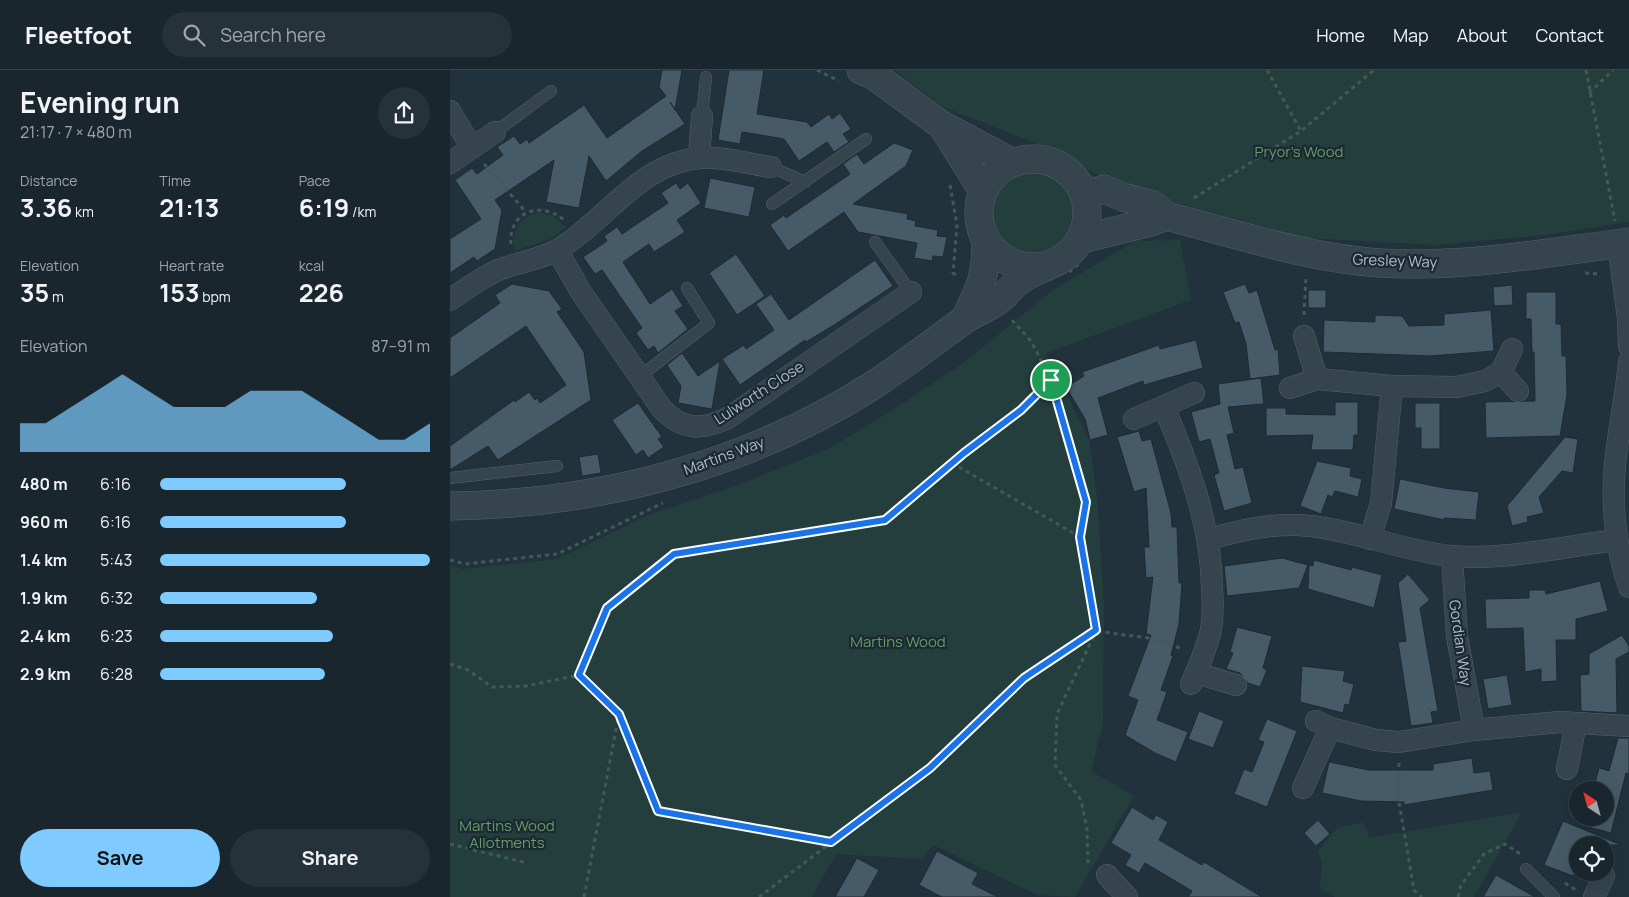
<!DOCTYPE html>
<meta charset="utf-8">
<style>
body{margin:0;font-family:Manrope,sans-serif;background:#26323a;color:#f1f3f6;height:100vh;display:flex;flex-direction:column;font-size:19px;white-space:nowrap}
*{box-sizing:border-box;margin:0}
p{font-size:16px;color:#9fa5aa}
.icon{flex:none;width:28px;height:28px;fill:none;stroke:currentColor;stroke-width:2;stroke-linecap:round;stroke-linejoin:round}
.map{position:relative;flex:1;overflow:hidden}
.sheet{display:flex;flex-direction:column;background:#19262e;width:450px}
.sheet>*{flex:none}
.needle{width:32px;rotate:324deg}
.fabs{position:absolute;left:1119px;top:711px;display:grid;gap:10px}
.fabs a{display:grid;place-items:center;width:45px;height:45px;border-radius:50%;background:#19262e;box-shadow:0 5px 20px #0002,0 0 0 1px #37434a;font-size:25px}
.pin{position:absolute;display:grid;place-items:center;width:42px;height:42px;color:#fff;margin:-21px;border:2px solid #fff;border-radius:50%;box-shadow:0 1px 5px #0007}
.round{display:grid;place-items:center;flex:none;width:52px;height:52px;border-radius:26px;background:#26323a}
.overview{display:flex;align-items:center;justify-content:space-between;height:85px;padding:0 20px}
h1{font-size:28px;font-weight:700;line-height:38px}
.figures{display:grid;grid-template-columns:repeat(3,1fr);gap:8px;height:85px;padding:5px 20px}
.figures div{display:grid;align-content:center}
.figures b{font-size:25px;font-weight:700}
.figures small{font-size:14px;font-weight:400}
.figures p{font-size:14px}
.chart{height:140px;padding:10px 20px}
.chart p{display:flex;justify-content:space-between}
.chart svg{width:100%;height:90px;margin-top:5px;fill:#7fcaff;opacity:.7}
.primary-button{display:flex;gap:10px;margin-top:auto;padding:10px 20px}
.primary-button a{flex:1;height:58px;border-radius:30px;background:#7fcaff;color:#111;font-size:20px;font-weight:700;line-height:58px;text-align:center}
.primary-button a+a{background:#26323a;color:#f1f3f6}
ul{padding:0 20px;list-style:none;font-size:16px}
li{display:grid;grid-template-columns:80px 60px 1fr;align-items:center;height:38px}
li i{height:12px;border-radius:6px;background:#7fcaff}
header{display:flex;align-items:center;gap:30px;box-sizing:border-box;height:70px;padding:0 25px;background:#19262e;border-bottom:1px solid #37434a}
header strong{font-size:24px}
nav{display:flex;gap:28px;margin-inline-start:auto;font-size:18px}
.search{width:350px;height:45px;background:#26323a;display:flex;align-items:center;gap:12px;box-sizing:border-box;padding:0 18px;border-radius:28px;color:#9fa5aa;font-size:19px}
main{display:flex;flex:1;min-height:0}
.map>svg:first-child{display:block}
.green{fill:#233e3c}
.building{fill:#465b67;stroke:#1c2b34}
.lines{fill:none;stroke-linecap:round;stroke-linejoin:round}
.service-casing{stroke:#53616b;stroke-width:12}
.minor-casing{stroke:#53616b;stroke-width:22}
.tertiary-casing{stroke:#53616b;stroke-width:29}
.path{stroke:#415a58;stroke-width:3;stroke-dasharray:4 4;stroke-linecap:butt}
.service{stroke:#35444d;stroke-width:11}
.minor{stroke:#35444d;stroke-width:21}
.tertiary{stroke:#35444d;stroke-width:28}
.route-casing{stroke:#fff;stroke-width:10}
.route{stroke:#1a73e8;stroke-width:6}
.labels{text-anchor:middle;stroke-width:4.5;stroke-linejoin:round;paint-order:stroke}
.park-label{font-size:15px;fill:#659c67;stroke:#1a2932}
.street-label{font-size:15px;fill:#b0bec9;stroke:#1a2932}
</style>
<header>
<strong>Fleetfoot</strong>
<div class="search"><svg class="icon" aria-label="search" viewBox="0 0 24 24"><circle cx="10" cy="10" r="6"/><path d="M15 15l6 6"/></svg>Search here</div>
<nav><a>Home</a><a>Map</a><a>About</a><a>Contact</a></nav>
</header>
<main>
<section class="sheet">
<div class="overview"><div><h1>Evening run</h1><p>21:17 · 7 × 480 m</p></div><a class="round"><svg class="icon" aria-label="share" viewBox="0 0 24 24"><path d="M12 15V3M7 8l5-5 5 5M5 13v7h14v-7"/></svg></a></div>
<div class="figures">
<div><p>Distance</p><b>3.36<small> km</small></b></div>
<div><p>Time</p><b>21:13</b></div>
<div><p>Pace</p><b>6:19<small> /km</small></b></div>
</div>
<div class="figures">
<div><p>Elevation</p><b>35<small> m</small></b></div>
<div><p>Heart rate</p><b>153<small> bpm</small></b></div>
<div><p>kcal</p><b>226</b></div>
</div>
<div class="chart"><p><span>Elevation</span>87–91 m</p>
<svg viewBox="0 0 160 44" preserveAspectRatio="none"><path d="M0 44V30L10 30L20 22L30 14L40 6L50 14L60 22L70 22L80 22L90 14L100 14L110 14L120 22L130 30L140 38L150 38L160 30V44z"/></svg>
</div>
<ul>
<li><b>480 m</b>6:16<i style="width:69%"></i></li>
<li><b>960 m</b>6:16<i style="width:69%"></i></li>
<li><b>1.4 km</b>5:43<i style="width:100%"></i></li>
<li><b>1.9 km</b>6:32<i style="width:58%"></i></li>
<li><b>2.4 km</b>6:23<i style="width:64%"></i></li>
<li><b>2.9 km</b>6:28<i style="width:61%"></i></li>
</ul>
<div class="primary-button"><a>Save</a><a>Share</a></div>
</section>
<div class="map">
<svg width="1179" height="827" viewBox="0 0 1179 827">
<rect width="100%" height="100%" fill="#21323d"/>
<path class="green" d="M444,0H1179V152L1095,165L985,175L855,168L678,120L583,72L493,37Z
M536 148a49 49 0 1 1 98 0a49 49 0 1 1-98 0Z
M87,142L102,145L116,157L101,169L64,181C62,162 68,149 87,142Z
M730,170L741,230L596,283L639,369L647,425L654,535L653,653L641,701L684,726L625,827L587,825L483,775L471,789L386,784L362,827H0V496L13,499L107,489L201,444L291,414L380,378L444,339L513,293L603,220L685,171Z
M1072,742L1024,827H885L870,818L872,793L868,781L887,758L914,752L919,768Z"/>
<path class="building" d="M212,0H232L225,40L220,32L235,54L192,81L156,111L139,86L129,138L96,132L104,90L45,130L52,140L45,179L27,191L24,187L0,203V169L31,149L5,110L22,98L27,104L53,85L47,77L64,66L70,74L77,69L79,73L134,35L157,68L216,26L209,17Z
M279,0H314L307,44L357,52L361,57L379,44L382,49L390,43L401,59L393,64L399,72L384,82L377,72L349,91L334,69L292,62L290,74L268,70Z
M444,73L463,80L456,96L403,134L458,144L457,149L466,151L465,156L488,160L487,166L497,167L493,187L483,186L482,191L464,188L467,173L408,162L394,142L338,181L320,155L334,145L336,148L400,104L393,94L407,84L414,94Z
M260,108L305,117L299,147L254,138Z
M226,113L230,119L238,113L251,133L227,150L235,162L204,182L199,174L173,192L200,234L222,219L233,236L225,241L238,259L208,283L204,276L198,280L186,263L192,258L152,200L145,204L133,187L157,171L154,166L167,157L172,164L218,133L211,123Z
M286,184L315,226L287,245L259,203Z
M425,190L443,216L384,255L356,272L355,270L290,315L272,289L294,275L296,279L324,260L306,234L321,224L339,250Z
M62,214L99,221L112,239L107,242L134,282L141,330L48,390L38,376L0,400V376L64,330L65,332L79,322L85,330L87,328L90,333L116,315L76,256L0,308V268L50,233L45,225Z
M795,214L799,223L807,220L825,280L828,279L830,305L800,309L796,274L789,252L785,253L773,222Z
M1062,215L1063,235L1044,236L1043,217Z
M858,220H876V238H858Z
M1076,222H1106V254H1111L1112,286H1116L1117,325L1110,366L1036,368L1035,332L1085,331L1084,282H1082L1081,249H1076Z
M1041,240L1044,281L980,286L873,282L874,250L925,252V245L952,246L959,256L994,255V244Z
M746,270L753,298L694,315L693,311L648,328L658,365L640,370L635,349L616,317L634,306L632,302L678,286L709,275L710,279Z
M232,283L248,306L270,291L262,339L228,333L231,316L217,295Z
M811,308L814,334L778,337L784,363L777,365L785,399L793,397L802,433L774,441L764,405L769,403L760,369L749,372L741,342L770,334L768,314Z
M885,332H908V365H904L903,380H861L863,365L816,366V338H836V344L885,345Z
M188,333L212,367L208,369L214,377L198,388L193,380L186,385L162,350Z
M965,333H990V379H971V358H965Z
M689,361L692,371L701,369L721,443L722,457H727L729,513H732L729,554L721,585L723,586L711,620L717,622L707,650L738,662L726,692L705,683L675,665L688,630L678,626L701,565L696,564L703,507L696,508L694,477H699L696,418L684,422L667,367Z
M1115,367L1128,369L1123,403L1112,401L1089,427L1094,443L1077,447L1078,452L1062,456L1057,436Z
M148,384L151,403L132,406L129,387Z
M867,391L901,398L900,406L912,409L908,427L885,421L882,427L878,425L871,444L850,436Z
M950,409L994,418L1029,422L1026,450L994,448V450L944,439Z
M832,488L858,495L849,518L777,526L774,496Z
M864,490L901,500L902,497L932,505L924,538L858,519L859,495L863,496Z
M958,504L980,530L970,538L988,641L981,642L983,653L961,656L948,572L956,571L948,513Z
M1150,511L1158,541L1126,549V570H1106L1107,611L1091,612V599L1075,602L1073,558L1036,559L1035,529L1079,528V520H1095L1096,524Z
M787,557L822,566L813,598L817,600L810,617L798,613L790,603L776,599L783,583L780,582Z
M1172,565L1179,576V582L1166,589L1167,643L1131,641L1130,605L1139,604V584Z
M852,596L895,601L893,611L904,614L899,635L895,634L893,643L850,632Z
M1057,605L1062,635L1038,639L1033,609Z
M749,641L774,651L763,678L738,669Z
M817,649L847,661L817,737L784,724L794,699L802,702L814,672L808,670Z
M1168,668H1179V704L1176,703L1161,763L1134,756L1136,748H1155V720H1143L1149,698L1159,701Z
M1022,688L1024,703L1040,701L1043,720L954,735V732L911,731L872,723L879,692L919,700H983V694Z
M682,737L703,750L706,745L718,752L709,770L752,795L754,792L812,827H738L742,821L695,793L689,803L675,795L681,785L661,773Z
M868,750L880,764L866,776L854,763Z
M1113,751L1169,774V775H1128V795L1123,806L1094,795Z
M487,781L528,803L522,814L548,827H492L469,815Z
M407,788L429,800L414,827H385Z
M1046,805L1085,827H1033Z"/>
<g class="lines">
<defs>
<path id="service" d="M252,46L256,7
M45,62L101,21
M321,97L355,112
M322,134L416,69
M425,172L461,222
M189,307L259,253L237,218
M0,408L107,396
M1076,799L1104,827"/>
<path id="minor" d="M0,41L22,78
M249,88L252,46
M0,93L45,62
M1168,173L1178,248L1179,276
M107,180L131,222L212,339C233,361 252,360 278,348L461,222
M0,230C16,219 33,206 51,199C70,192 92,189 109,179C157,150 189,93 250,88C273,86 298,94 321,97
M854,266L867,309
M1179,292C1176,327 1168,361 1165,395C1161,435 1166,479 1179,517
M1051,302L1062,279
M840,318L867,309L942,316L1007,317L1035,311L1051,302L1068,321
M714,337C739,396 761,454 762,518C763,532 763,547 761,560C756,580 749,596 741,614
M684,349L744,323
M759,469C792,460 825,452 860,456C908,461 953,481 1001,486C1052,491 1116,476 1167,470
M920,469L931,433L942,316
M1002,486L1007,566L1024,660
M746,603L786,615
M866,651L880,658L926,670L949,672L1024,660L1110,652L1179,656
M1117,699L1126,653
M853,718L880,658
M657,805L677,827
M1144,827L1154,806"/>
<path id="tertiary" d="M411,0L425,6L490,54L563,93
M493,57L533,121
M529 143a54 54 0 1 1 108 0a54 54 0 1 1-108 0Z
M635,125L654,119L673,127L703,135L716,146C787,164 856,188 930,193C1013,198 1097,183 1179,172
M632,169L701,152L716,146
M515,249C531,216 536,207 536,170
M0,436C150,434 301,395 428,312C457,293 485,271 514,250C525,242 539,238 550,229C557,224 562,216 569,211C577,205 587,201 596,197"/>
</defs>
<use href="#service" class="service-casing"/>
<use href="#minor" class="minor-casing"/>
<use href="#tertiary" class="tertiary-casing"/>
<path class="path" d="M367,0L389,11
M817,0L851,61
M1136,0L1165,151
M1139,23L1163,0
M34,94L76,142
M500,115L507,155L503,203L509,207
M744,128L851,61L924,0
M61,174C58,142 91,130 114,150
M619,202L630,193
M1135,203L1151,204
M854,245L856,207
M562,250L581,271L601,309L636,432L630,467L646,561L607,644L605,695L631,730L637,759L638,792L640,793
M502,393L630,467
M0,490L15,494L107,484L213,433
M0,594L18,600L42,617L76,616L129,605L169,644L208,741L380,772
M129,605L157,538L224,484L435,450L514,383L571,339L601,309
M949,693L948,726L964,820L972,827
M0,774L77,793
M1115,813L1126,820
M134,827L169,644
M309,827L480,698L574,608L646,561L698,568L733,579
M1008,827L1011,815L1034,784L1055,774L1072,785"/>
<use href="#service" class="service"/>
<use href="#minor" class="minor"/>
<use href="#tertiary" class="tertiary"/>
</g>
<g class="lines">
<defs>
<path id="route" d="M601,310L636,432L630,467L646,560L574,608L480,698L381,772L208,741L169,644L129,605L157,538L224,484L435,450L514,383L571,340Z"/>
</defs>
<use href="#route" class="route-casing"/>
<use href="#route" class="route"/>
</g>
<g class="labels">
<g class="park-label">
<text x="849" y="87">Pryor's Wood</text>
<text x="448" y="577">Martins Wood</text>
<text x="57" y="761">Martins Wood<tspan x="57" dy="17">Allotments</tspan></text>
</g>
<g class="street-label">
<text transform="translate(945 191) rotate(2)" y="5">Gresley Way</text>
<text transform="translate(309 323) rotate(-33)" y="5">Lulworth Close</text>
<text transform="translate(274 386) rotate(-20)" y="5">Martins Way</text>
<text transform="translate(1010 573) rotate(82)" y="5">Gordian Way</text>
</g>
</g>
</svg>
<div class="fabs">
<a><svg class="needle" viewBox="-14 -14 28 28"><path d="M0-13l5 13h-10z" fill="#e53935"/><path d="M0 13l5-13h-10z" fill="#9fa5aa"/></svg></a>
<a><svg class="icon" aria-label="locate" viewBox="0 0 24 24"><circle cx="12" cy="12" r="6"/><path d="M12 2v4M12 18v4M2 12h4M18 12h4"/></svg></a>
</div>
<div class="pin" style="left:601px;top:310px;background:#1e9e55"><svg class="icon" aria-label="arrive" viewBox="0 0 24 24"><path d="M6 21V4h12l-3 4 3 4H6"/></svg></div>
</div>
</main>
